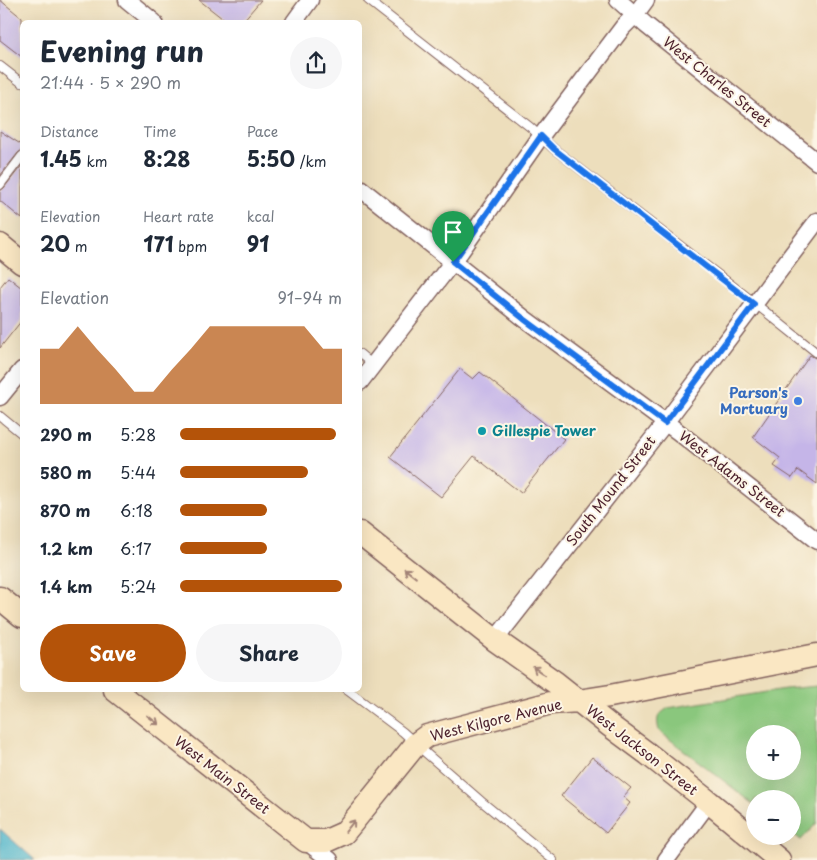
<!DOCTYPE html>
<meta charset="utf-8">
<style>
body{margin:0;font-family:"Playpen Sans",sans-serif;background:#f6f6f7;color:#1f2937;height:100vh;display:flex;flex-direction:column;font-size:19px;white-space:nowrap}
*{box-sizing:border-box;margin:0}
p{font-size:16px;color:#747a83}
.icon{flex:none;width:28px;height:28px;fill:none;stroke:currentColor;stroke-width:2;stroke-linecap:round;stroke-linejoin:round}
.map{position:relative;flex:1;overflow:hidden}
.panel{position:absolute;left:20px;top:20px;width:342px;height:672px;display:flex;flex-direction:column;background:#fff;border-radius:8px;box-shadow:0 5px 20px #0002}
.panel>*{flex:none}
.buttons{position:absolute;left:746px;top:725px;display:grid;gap:10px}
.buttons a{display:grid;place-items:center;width:55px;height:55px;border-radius:50%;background:#fff;box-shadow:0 5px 20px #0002;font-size:25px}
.pin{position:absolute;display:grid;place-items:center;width:42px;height:42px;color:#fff;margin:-51px -21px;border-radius:50% 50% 50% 0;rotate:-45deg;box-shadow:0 0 5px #0007}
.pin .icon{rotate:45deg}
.round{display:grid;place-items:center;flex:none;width:52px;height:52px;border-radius:26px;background:#f6f6f7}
.headline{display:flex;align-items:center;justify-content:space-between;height:85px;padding:0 20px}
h1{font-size:28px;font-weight:700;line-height:38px}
.metrics{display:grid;grid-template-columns:repeat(3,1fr);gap:8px;height:85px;padding:5px 20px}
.metrics div{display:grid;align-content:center}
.metrics b{font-size:21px;font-weight:700}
.metrics small{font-size:14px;font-weight:400}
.metrics p{font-size:14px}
.chart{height:140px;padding:10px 20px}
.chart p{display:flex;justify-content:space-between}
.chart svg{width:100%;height:90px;margin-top:5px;fill:#b45309;opacity:.7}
.primary-button{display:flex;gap:10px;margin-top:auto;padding:10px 20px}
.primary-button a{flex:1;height:58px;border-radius:30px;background:#b45309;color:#fff;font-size:20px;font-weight:700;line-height:58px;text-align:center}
.primary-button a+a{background:#f6f6f7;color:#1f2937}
ul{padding:0 20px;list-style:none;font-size:16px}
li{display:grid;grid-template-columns:80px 60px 1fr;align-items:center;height:38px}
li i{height:12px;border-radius:6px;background:#b45309}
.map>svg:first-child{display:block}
.green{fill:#8ac77d;stroke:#6a7354;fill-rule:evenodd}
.water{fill:#4cb4ca;stroke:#4b6a7a}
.building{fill:#c5b5e8}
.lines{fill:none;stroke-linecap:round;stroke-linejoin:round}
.lane-casing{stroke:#83625e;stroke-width:10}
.street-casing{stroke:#83625e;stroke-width:19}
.secondary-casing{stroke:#83625e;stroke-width:25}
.lane{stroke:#fff;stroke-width:8}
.street{stroke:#fff;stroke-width:16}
.secondary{stroke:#fae7c3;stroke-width:22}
.oneway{stroke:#a28377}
.route-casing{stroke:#fff;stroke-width:10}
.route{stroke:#1a73e8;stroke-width:6}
.shop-dot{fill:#3f7fe0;stroke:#fcf5e5;stroke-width:2}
.culture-dot{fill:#0f9aa8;stroke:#fcf5e5;stroke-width:2}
.labels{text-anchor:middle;stroke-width:4;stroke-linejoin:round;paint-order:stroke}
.street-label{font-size:14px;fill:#4a1f2b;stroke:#fcf5e5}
.shop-label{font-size:14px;font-weight:bold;fill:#366cbe;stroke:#fcf5e5;text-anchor:end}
.culture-label{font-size:14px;font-weight:bold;fill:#0d838f;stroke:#fcf5e5;text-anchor:start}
</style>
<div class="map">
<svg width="817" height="860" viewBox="0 0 817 860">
<rect width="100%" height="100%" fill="#fcf5e5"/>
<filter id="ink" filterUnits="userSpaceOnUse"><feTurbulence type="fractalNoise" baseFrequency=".02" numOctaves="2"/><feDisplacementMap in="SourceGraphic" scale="10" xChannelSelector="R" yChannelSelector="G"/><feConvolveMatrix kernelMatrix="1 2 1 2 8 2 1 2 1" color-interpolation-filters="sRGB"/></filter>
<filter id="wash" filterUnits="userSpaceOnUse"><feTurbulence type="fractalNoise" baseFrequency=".0096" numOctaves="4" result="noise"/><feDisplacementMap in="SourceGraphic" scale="20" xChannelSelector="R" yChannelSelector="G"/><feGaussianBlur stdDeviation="1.12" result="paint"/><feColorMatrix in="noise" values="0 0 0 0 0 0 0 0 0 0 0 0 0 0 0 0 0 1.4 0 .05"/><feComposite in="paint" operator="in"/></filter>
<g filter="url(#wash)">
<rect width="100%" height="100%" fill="#eddebc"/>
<path class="green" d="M817,686V823L801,840L793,834L792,799H755V805L659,731C656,717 657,716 668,708L785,689ZM755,734H792V771H755Z"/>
<path class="water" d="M0,829L35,860H0Z"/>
<g id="blocks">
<path class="building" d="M0,0L22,18V57L0,40Z
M199,0H261L242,22H227Z
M0,131L22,145V150L18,153L0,176Z
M22,165V219L0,201V191L4,188Z
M8,277L22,288V320L0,348V287Z
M810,355L817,359V484L798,470L792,478L774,466L780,458L753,437Z
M460,369L473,379L480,372L564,439L521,493L474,456L441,497L390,457Z
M592,757L631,788L623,797L630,803L606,833L561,796Z"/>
</g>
</g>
<g filter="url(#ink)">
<use href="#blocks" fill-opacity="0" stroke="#83625e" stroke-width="1"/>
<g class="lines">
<defs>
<path id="lane" d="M368,0L530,127L554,149L742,293L817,353
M0,66L22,83
M0,185L22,156
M360,354L373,365
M0,416L22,434
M347,690L403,732L427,754L481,801L553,860"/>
<path id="street" d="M127,0L154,22
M618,0L646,25L817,162
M294,22L310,0
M360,188L525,319L677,431L817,541
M360,382L461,251L541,136L623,27L635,15L646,0
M0,397L22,370
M495,640L665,423L817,221
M306,841L330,860
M666,860L709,802"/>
<path id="secondary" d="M0,245L22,263
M360,533L495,640L556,683L609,725L648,754L709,802L779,860
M0,598L22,616
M115,690L306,841H326L344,833L416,744L427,736L551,703L578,701L610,696L817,655"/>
</defs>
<use href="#lane" class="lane-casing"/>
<use href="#street" class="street-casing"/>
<use href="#secondary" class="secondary-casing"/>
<use href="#lane" class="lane"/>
<use href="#street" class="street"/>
<use href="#secondary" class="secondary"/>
</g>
<defs><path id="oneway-shaft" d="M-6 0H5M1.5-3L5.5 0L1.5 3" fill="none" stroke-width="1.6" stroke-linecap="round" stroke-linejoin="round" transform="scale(1.25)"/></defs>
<g class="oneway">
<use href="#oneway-shaft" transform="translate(410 573) rotate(-142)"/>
<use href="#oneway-shaft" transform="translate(539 671) rotate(-145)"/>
<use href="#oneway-shaft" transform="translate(153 720) rotate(38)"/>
<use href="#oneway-shaft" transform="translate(350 826) rotate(-52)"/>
</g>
</g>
<g class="lines" filter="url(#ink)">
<defs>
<path id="route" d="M541,136L554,149L754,304L665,423L524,319L453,262Z"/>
</defs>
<use href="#route" class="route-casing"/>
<use href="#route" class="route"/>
</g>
<circle class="shop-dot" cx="798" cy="401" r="5"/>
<circle class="culture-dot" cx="482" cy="431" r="5"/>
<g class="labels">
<g class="street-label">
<text transform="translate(717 82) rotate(39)" y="5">West Charles Street</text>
<text transform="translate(732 474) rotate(38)" y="5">West Adams Street</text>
<text transform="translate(611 491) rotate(-52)" y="5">South Mound Street</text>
<text transform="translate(496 720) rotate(-14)" y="5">West Kilgore Avenue</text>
<text transform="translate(642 750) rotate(38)" y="5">West Jackson Street</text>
<text transform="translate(222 775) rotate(38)" y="5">West Main Street</text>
</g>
<g class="shop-label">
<text x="788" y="398">Parson's<tspan x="788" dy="16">Mortuary</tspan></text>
</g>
<g class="culture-label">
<text x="492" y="436">Gillespie Tower</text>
</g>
</g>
</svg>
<div class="buttons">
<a>+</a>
<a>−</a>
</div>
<div class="pin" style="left:453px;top:262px;background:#1e9e55"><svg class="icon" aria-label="arrive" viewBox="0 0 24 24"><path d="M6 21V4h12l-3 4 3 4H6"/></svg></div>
<section class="panel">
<div class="headline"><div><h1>Evening run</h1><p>21:44 · 5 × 290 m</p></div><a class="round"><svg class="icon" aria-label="share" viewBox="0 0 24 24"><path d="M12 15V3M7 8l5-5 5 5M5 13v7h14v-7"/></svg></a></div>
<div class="metrics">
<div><p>Distance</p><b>1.45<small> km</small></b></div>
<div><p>Time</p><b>8:28</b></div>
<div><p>Pace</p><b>5:50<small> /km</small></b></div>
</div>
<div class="metrics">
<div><p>Elevation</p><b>20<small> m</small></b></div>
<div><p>Heart rate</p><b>171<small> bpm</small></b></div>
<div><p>kcal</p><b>91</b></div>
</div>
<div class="chart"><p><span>Elevation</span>91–94 m</p>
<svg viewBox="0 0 160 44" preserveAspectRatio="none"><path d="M0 44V17L10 17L20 6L30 17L40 27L50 38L60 38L70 27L80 17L90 6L100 6L110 6L120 6L130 6L140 6L150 17L160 17V44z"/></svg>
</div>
<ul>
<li><b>290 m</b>5:28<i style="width:96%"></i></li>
<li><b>580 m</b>5:44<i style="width:79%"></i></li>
<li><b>870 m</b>6:18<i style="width:54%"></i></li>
<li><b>1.2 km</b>6:17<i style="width:54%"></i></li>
<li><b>1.4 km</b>5:24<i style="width:100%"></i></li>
</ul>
<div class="primary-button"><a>Save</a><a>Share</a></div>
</section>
</div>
